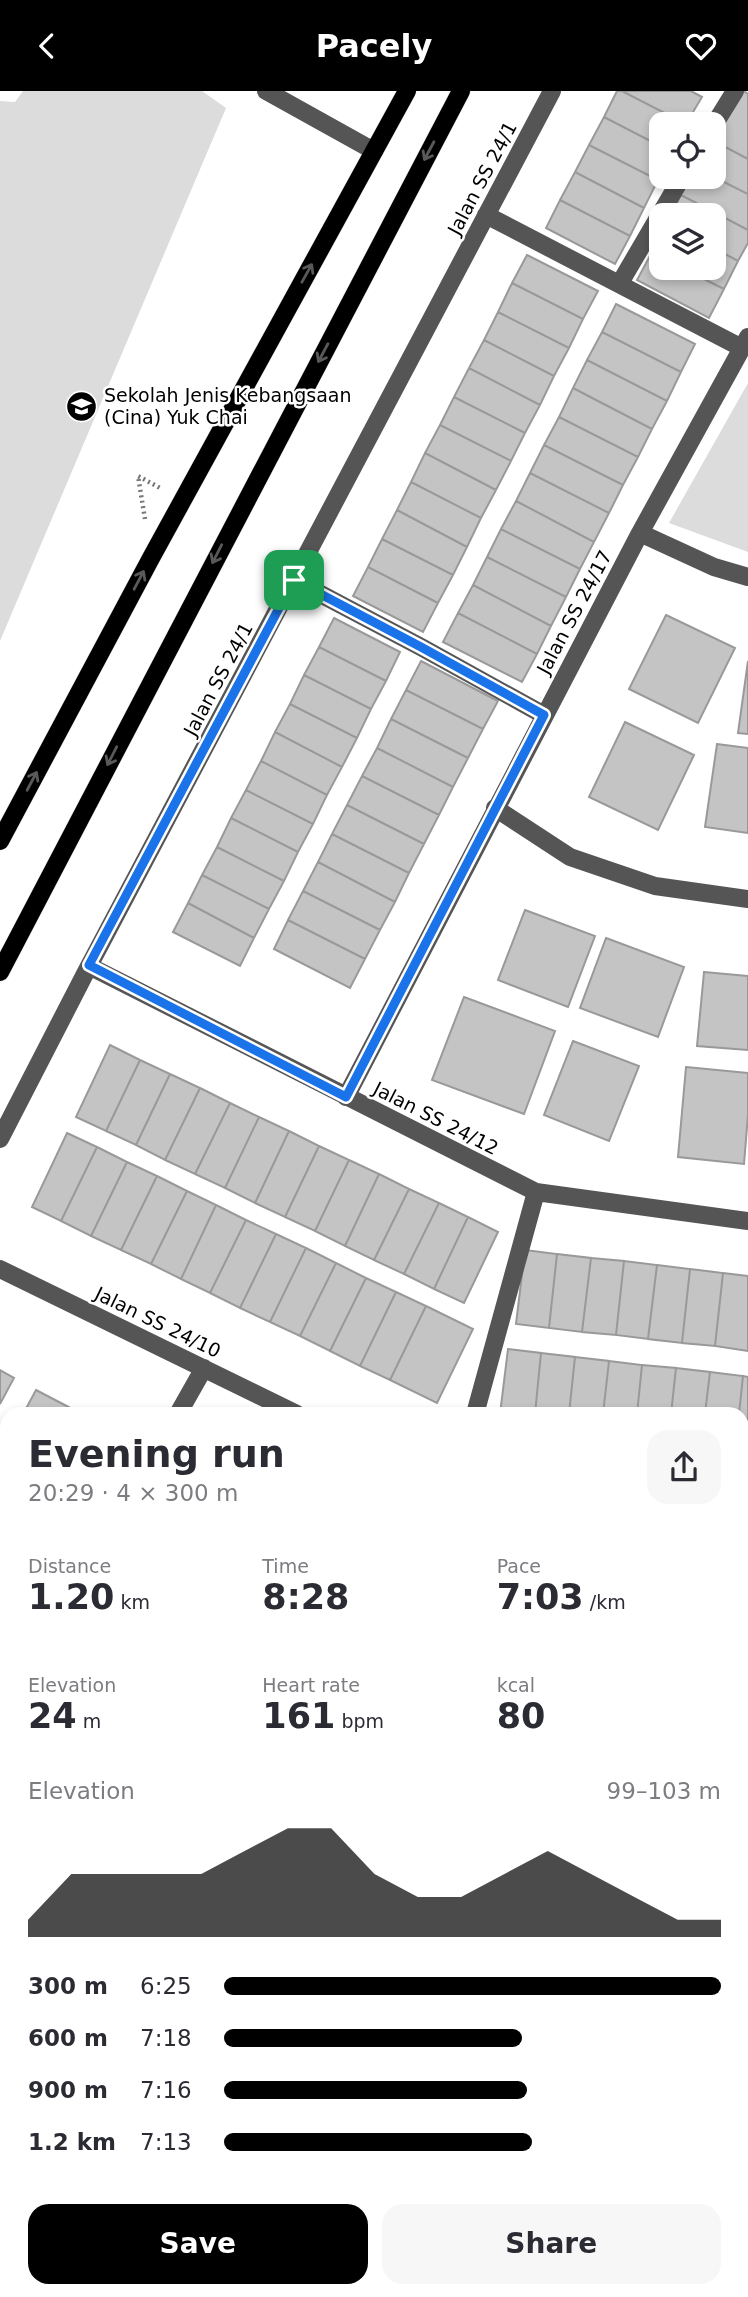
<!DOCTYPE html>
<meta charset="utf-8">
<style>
body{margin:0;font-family:"DejaVu Sans",sans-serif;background:#f7f7f7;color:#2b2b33;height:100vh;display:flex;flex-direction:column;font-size:26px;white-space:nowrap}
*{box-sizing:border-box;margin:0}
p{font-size:23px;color:#7c7c81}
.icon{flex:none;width:38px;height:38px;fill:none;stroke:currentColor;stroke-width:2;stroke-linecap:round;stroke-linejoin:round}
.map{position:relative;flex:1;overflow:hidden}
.sheet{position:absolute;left:0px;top:1316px;width:749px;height:891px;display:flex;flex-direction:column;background:#fff;border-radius:21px 21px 0 0;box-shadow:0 4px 10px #0003}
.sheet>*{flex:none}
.fabs{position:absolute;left:649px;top:21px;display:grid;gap:14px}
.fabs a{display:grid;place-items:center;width:77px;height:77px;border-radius:14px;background:#fff;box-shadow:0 4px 10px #0003;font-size:35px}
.pin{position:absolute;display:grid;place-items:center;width:60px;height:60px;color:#fff;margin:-30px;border-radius:14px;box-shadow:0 4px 10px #0006}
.round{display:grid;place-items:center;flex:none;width:74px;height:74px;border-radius:21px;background:#f7f7f7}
.overview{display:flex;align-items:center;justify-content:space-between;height:119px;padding:0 28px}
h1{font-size:38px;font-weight:600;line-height:52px}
.figures{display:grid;grid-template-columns:repeat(3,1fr);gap:10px;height:119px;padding:7px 28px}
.figures div{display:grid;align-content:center}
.figures b{font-size:35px;font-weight:600}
.figures small{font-size:19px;font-weight:400}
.figures p{font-size:19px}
.chart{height:196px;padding:14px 28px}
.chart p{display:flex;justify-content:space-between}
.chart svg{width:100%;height:126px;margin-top:7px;fill:#000;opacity:.7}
.button{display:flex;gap:14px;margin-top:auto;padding:14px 28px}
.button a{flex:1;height:80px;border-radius:21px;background:#000;color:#fff;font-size:28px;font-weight:600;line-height:80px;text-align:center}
.button a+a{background:#f7f7f7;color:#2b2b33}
ul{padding:0 28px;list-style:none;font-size:23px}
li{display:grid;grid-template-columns:112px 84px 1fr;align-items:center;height:52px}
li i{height:18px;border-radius:9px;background:#000}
header{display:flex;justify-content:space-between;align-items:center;height:91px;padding:0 28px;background:#000;color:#fff;font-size:32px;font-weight:600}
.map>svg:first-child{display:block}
.green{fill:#dcdcdc}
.building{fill:#c4c4c4;stroke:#999;stroke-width:2}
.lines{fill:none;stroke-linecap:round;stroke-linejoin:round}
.major-casing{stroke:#dbdbdb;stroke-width:19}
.path{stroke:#777;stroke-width:4.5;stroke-dasharray:2 3.5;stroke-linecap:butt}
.minor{stroke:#555;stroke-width:18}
.major{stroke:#000;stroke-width:18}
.oneway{stroke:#595959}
.route-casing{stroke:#fff;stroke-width:14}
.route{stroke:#1a73e8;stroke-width:9}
.labels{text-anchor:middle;stroke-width:5;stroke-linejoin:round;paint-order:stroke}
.street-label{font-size:19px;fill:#000;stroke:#fff}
.poi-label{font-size:19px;fill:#000;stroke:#fff;text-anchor:start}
</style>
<header><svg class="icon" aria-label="back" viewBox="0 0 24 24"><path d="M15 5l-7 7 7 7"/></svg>Pacely<svg class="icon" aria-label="heart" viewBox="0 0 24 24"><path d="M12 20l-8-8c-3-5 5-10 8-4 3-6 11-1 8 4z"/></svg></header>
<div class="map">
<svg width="748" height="2206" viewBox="0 0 748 2206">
<rect width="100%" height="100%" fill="#fff"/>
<path class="green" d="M23,0H202L226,17L0,550V10L15,11Z
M748,292V461L669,432Z
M7,1692V1779L0,1775V1706Z"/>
<path class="building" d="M617,0H622L686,33H662V56L604,26Z
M622,0H691L702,6L686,33Z
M744,0L748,3V68L714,50V43Z
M604,26L662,56V83L658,89L589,54Z
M714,50L748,68V103L714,86Z
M589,54L658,89L644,117L575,81Z
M575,81L644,117L630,145L560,109Z
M691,86H714L748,103V139L681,104Z
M681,104L748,139V152L738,170L714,157V124H671Z
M560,109L630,145L615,173L546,137Z
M662,142V166L652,161Z
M714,157L738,170L724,198L682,177H714Z
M652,161L662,166V177H682L724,198L709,227L637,189Z
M527,164L598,200L583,228L512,192Z
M512,192L583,228L569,257L498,221Z
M616,213L695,253L681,281L602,241Z
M498,221L569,257L554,285L484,249Z
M602,241L681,281L667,310L587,269Z
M484,249L554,285L540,314L469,277Z
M587,269L667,310L652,338L573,297Z
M469,277L540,314L525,342L454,306Z
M573,297L652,338L638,366L559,326Z
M454,306L525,342L511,370L440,334Z
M559,326L638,366L623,394L544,354Z
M440,334L511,370L496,399L425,362Z
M544,354L623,394L609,422L530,382Z
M425,362L496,399L481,427L411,391Z
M530,382L609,422L594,451L516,410Z
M411,391L481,427L467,456L397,419Z
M516,410L594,451L580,478L501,438Z
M397,419L467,456L453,484L382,448Z
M501,438L580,478L566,506L487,466Z
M382,448L453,484L438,512L368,476Z
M487,466L566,506L551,535L473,494Z
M368,476L438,512L423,541L353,505Z
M473,494L551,535L537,563L458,522Z
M458,522L537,563L522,591L443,551Z
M666,524L735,557L698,632L629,598Z
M334,527L400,561L386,590L319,556Z
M319,556L386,590L371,618L304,584Z
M421,570L498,610L483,638L406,599Z
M748,570V643L738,642Z
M304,584L371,618L357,647L290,613Z
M406,599L483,638L468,667L391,628Z
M290,613L357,647L342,676L275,641Z
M391,628L468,667L453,696L377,657Z
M625,631L694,664L658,739L589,706Z
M275,641L342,676L327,704L261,670Z
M717,653L748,657V742L705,736Z
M377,657L453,696L439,724L362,685Z
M261,670L327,704L313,733L246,699Z
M362,685L439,724L424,753L347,714Z
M246,699L313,733L298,761L231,727Z
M347,714L424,753L409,782L332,743Z
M231,727L298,761L284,790L217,756Z
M332,743L409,782L395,811L318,771Z
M217,756L284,790L269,818L202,784Z
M318,771L395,811L380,839L303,800Z
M202,784L269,818L254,847L188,812Z
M303,800L380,839L365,868L288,829Z
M188,812L254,847L240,875L173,841Z
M525,819L595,845L568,916L498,889Z
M288,829L365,868L350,897L274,858Z
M606,847L684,876L658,946L580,917Z
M704,881L748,885V959L697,955Z
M464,906L555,940L524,1023L432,989Z
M573,950L639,975L609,1050L544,1024Z
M110,954L140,969L106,1040L76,1026Z
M140,969L170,983L136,1054L106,1040Z
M686,976L748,982V1024L744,1073L678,1066Z
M170,983L200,997L165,1069L136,1054Z
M200,997L230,1012L195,1083L165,1069Z
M230,1012L259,1026L225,1097L195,1083Z
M259,1026L289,1040L255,1112L225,1097Z
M289,1040L319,1055L285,1126L255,1112Z
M67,1042L97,1056L61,1130L32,1116Z
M319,1055L349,1069L315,1140L285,1126Z
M97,1056L127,1071L91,1145L61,1130Z
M349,1069L379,1083L345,1155L315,1140Z
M127,1071L157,1085L121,1159L91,1145Z
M379,1083L409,1098L374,1169L345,1155Z
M157,1085L187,1100L151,1173L121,1159Z
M409,1098L439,1112L404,1183L374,1169Z
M187,1100L216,1114L181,1188L151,1173Z
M439,1112L468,1126L434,1198L404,1183Z
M216,1114L246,1129L210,1202L181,1188Z
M468,1126L498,1141L464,1212L434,1198Z
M246,1129L276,1143L240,1217L210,1202Z
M276,1143L306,1157L270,1231L240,1217Z
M306,1157L336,1172L300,1245L270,1231Z
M525,1159L557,1163L549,1237L516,1233Z
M557,1163L591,1167L582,1241L549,1237Z
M591,1167L624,1170L616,1244L582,1241Z
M624,1170L657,1174L648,1248L616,1244Z
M336,1172L366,1187L330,1260L300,1245Z
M657,1174L690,1178L682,1252L648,1248Z
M690,1178L723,1182L715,1255L682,1252Z
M723,1182L748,1185V1260L715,1255Z
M366,1187L396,1201L360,1275L330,1260Z
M396,1201L426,1215L390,1289L360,1275Z
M426,1215L473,1238L437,1312L390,1289Z
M508,1258L541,1262L535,1323H500Z
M541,1262L575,1266L569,1323H535Z
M575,1266L609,1270L603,1323H569Z
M609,1270L642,1274L637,1323H603Z
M642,1274L676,1277L671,1323H637Z
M676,1277L710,1281L705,1323H671Z
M0,1279L14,1287L0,1313Z
M710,1281L743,1285L739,1323H705Z
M743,1285L748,1286V1366H742V1323H739Z
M36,1299L82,1323H23Z
M6,1356H7V1393L0,1389V1367Z
M0,1389L7,1393V1429L0,1426Z
M0,1426L7,1429V1466L0,1462Z
M0,1462L7,1466V1503L0,1499Z
M0,1499L7,1503V1520L0,1533Z
M0,1853L7,1857V1878L0,1891Z
M7,1878V1943L0,1940V1891Z
M0,1974L7,1978V2015L0,2027Z
M742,1981H744V2013H742Z
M742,2013H744V2044H742Z
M742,2044H744L745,2096H742Z
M262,2200H298L295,2206H263L260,2204Z
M298,2200H335L331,2206H295Z
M335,2200H371L368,2206H331Z
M405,2200H408L419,2206H402Z
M456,2200H477L473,2206H467Z
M477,2200H513L509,2206H473Z
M513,2200H549L545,2206H509Z
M549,2200H585L582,2206H545Z
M585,2200H621L618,2206H582Z
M621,2200H628L639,2206H618Z"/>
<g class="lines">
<defs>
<path id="major" d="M0,750L151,467L407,0
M0,881L461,0"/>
</defs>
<use href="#major" class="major-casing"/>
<path class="path" d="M145,428L138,385L162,398"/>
<path class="minor" d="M266,0L374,60
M714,34L735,0
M486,124L742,257
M620,192L682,86
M640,442L714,476L748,486
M294,489L421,556L544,624
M495,717L570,766L655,795L748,808
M89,875L536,1101L748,1130
M346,1006L640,442L748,246
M0,1048L89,875L552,0
M0,1178L297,1323
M178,1323L204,1277
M475,1323L536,1101
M742,1442L748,1443
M0,1645L7,1633
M742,1752L748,1753
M0,1798L7,1801
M0,2127L7,2130
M135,2200L147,2206
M730,2200L742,2206"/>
<use href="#major" class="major"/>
</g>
<defs><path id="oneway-shaft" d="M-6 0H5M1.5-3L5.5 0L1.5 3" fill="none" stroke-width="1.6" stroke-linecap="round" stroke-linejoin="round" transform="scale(1.75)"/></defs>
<g class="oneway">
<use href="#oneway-shaft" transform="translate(429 60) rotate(118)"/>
<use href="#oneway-shaft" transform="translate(307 182) rotate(-61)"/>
<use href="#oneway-shaft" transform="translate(323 262) rotate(118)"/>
<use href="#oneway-shaft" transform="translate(217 463) rotate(117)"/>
<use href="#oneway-shaft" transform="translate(139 489) rotate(-62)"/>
<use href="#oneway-shaft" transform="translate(112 665) rotate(117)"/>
<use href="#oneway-shaft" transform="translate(32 690) rotate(-62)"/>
</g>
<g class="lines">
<defs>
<path id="route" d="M294,489L421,556L544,624L346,1006L89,874Z"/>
</defs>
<use href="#route" class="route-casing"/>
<use href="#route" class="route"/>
</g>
<defs>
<symbol id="school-disc" viewBox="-11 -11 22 22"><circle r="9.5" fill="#000" stroke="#fff"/><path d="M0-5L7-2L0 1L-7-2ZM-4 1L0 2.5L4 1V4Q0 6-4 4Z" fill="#fff"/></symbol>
</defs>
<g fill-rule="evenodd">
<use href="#school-disc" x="64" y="298" width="35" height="35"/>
</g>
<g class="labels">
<g class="street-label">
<text transform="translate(482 87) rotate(-62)" y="7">Jalan SS 24/1</text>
<text transform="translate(574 521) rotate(-62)" y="7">Jalan SS 24/17</text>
<text transform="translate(218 588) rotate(-62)" y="7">Jalan SS 24/1</text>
<text transform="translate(436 1027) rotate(27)" y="7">Jalan SS 24/12</text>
<text transform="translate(158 1231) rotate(26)" y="7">Jalan SS 24/10</text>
</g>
<g class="poi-label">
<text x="104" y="311">Sekolah Jenis Kebangsaan<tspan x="104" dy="22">(Cina) Yuk Chai</tspan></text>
</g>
</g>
</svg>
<div class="fabs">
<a><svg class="icon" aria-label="locate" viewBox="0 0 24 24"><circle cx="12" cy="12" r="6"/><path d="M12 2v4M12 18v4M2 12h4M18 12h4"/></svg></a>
<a><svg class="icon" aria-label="layers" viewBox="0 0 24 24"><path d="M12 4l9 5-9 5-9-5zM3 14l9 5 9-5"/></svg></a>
</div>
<div class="pin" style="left:294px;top:489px;background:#1e9e55"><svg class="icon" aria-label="arrive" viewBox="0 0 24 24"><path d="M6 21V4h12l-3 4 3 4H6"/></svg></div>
<section class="sheet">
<div class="overview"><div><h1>Evening run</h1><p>20:29 · 4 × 300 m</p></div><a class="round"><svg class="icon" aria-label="share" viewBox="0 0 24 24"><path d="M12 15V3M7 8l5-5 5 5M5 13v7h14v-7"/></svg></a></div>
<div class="figures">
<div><p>Distance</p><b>1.20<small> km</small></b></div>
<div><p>Time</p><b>8:28</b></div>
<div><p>Pace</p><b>7:03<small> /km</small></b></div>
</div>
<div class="figures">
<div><p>Elevation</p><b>24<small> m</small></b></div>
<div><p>Heart rate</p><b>161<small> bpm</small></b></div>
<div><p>kcal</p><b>80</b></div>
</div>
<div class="chart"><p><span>Elevation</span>99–103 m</p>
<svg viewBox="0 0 160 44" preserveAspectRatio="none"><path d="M0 44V38L10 22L20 22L30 22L40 22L50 14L60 6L70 6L80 22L90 30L100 30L110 22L120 14L130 22L140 30L150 38L160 38V44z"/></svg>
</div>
<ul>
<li><b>300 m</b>6:25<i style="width:100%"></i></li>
<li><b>600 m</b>7:18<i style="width:60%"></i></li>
<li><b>900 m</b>7:16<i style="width:61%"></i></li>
<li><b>1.2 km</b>7:13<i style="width:62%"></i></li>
</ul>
<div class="button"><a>Save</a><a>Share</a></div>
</section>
</div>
